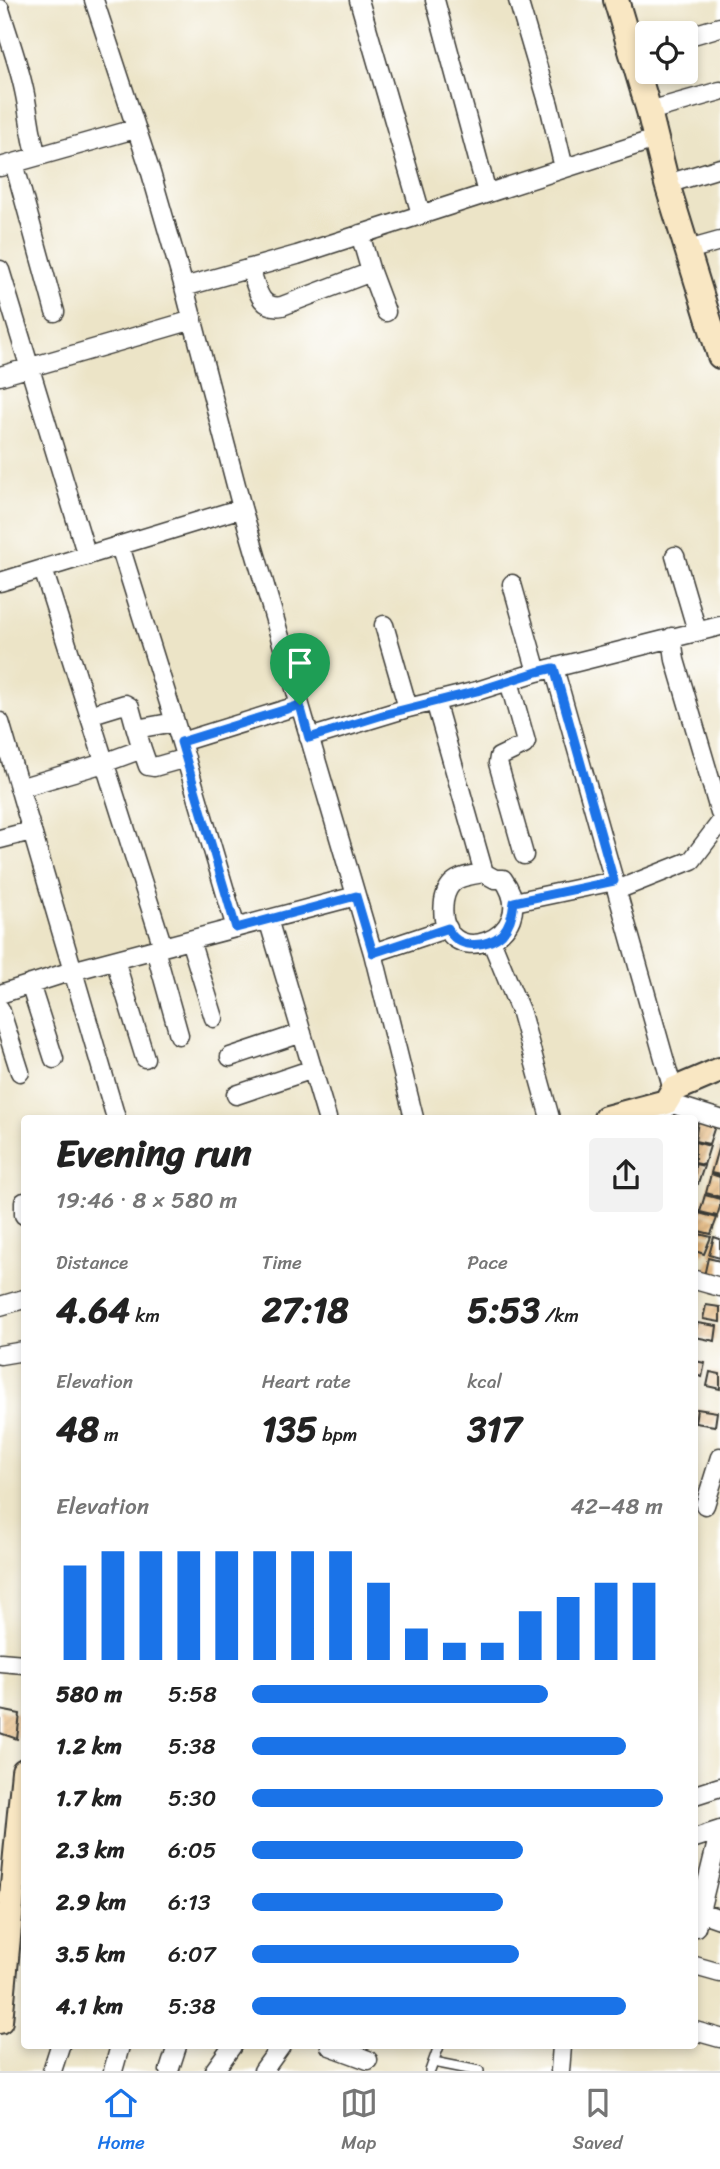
<!DOCTYPE html>
<meta charset="utf-8">
<style>
body{margin:0;font-family:Sriracha,sans-serif;background:#f2f2f2;color:#222;height:100vh;display:flex;flex-direction:column;font-size:26px;white-space:nowrap}
*{box-sizing:border-box;margin:0}
p{font-size:23px;color:#767676}
.icon{flex:none;width:38px;height:38px;fill:none;stroke:currentColor;stroke-width:2;stroke-linecap:round;stroke-linejoin:round}
.map{position:relative;flex:1;overflow:hidden}
.side{position:absolute;left:21px;top:1115px;width:677px;height:934px;display:flex;flex-direction:column;background:#fff;border-radius:7px;box-shadow:0 4px 10px #0003}
.side>*{flex:none}
.tools{position:absolute;left:635px;top:21px;display:grid;gap:14px}
.tools a{display:grid;place-items:center;width:63px;height:63px;border-radius:7px;background:#fff;box-shadow:0 4px 10px #0003;font-size:35px}
.pin{position:absolute;display:grid;place-items:center;width:60px;height:60px;color:#fff;margin:-72px -30px;border-radius:50% 50% 50% 0;rotate:-45deg;box-shadow:0 0 7px #0007}
.pin .icon{rotate:45deg}
.round{display:grid;place-items:center;flex:none;width:74px;height:74px;border-radius:7px;background:#f2f2f2}
.headline{display:flex;align-items:center;justify-content:space-between;height:119px;padding:0 35px}
h1{font-size:38px;font-weight:800;line-height:52px}
.metrics{display:grid;grid-template-columns:repeat(3,1fr);gap:10px;height:119px;padding:7px 35px}
.metrics div{display:grid;align-content:center}
.metrics b{font-size:35px;font-weight:800}
.metrics small{font-size:19px;font-weight:400}
.metrics p{font-size:19px}
.chart{height:196px;padding:14px 35px}
.chart p{display:flex;justify-content:space-between}
.chart svg{width:100%;height:126px;margin-top:7px;stroke:#1a73e8;stroke-width:6}
ul{padding:0 35px;list-style:none;font-size:23px}
li{display:grid;grid-template-columns:112px 84px 1fr;align-items:center;height:52px}
li i{height:18px;border-radius:9px;background:#1a73e8}
.tab-bar{display:flex;justify-content:space-around;align-items:center;height:98px;border-top:2px solid #e0e0e0;background:#fff;font-size:19px;color:#767676}
.tab-bar a{display:grid;justify-items:center;gap:4px}
.tab-bar .on{color:#1a73e8}
.map>svg:first-child{display:block}
.building{fill:url(#building-hatch)}
.lines{fill:none;stroke-linecap:round;stroke-linejoin:round}
.lane-casing{stroke:#3b3a36;stroke-width:12}
.street-casing{stroke:#3b3a36;stroke-width:21}
.secondary-casing{stroke:#3b3a36;stroke-width:28}
.lane{stroke:#fff;stroke-width:9}
.street{stroke:#fff;stroke-width:18}
.secondary{stroke:#f9e7c3;stroke-width:24}
.route-casing{stroke:#fff;stroke-width:14}
.route{stroke:#1a73e8;stroke-width:9}
</style>
<div class="map">
<svg width="720" height="2071" viewBox="0 0 720 2071">
<defs>
<pattern id="building-hatch" width="6" height="6" patternUnits="userSpaceOnUse" patternTransform="scale(1.75)"><rect width="6" height="6" fill="#e6ba80"/><path d="M-1 1l2-2M0 6l6-6M5 7l2-2" fill="none" stroke="#c59f6e"/></pattern>
</defs>
<rect width="100%" height="100%" fill="#fff"/>
<filter id="ink" filterUnits="userSpaceOnUse"><feTurbulence type="fractalNoise" baseFrequency=".0143" numOctaves="2"/><feDisplacementMap in="SourceGraphic" scale="14" xChannelSelector="R" yChannelSelector="G"/><feConvolveMatrix kernelMatrix="1 2 1 2 8 2 1 2 1" color-interpolation-filters="sRGB"/></filter>
<filter id="wash" filterUnits="userSpaceOnUse"><feTurbulence type="fractalNoise" baseFrequency=".00686" numOctaves="4" result="noise"/><feDisplacementMap in="SourceGraphic" scale="28" xChannelSelector="R" yChannelSelector="G"/><feGaussianBlur stdDeviation="1.57" result="paint"/><feColorMatrix in="noise" values="0 0 0 0 0 0 0 0 0 0 0 0 0 0 0 0 0 1.4 0 .05"/><feComposite in="paint" operator="in"/></filter>
<g filter="url(#wash)">
<rect width="100%" height="100%" fill="#ece4c7"/>
<g id="blocks">
<path class="building" d="M698,1121L715,1126L709,1144L695,1141Z
M695,1142L710,1146L704,1165L695,1163Z
M719,1145H720V1175L711,1173Z
M695,1164L704,1166L698,1184H695Z
M711,1174L720,1177V1197L706,1193Z
M705,1195L720,1199V1207L717,1216L700,1212Z
M699,1213L717,1218L711,1234L695,1230Z
M695,1233L711,1237L704,1254L695,1251Z
M714,1237L720,1239V1258L709,1255Z
M708,1258L720,1261V1280L704,1276Z
M706,1305L720,1307V1322L703,1319Z
M697,1323L717,1326L715,1341L695,1337Z
M695,1361L705,1363L702,1377L695,1375Z
M710,1372L720,1374V1389L707,1386Z
M697,1409L717,1412L715,1426L695,1423Z
M0,1710L20,1714L17,1739L0,1733Z"/>
</g>
</g>
<g filter="url(#ink)">
<use href="#blocks" fill-opacity="0" stroke="#3b3a36" stroke-width="2"/>
<g class="lines">
<defs>
<path id="lane" d="M434,2062L479,2071
M430,2071L439,2046"/>
<path id="street" d="M94,0L151,173L184,287L242,508L373,953L414,1118
M359,0L421,214
M435,0L487,193
M518,0L549,105L564,168
M0,9C8,36 18,62 24,90C29,112 30,134 37,156
M686,37L720,27
M649,111L720,91
M14,163L55,312
M0,167L135,129
M667,184L720,168
M688,250L720,241
M250,268C257,286 258,310 282,306L371,272L360,234
M0,270L87,556
M371,272L386,312
M184,287L297,255L655,139
M0,376L193,320
M120,546L175,722L236,928
M675,556L697,631
M43,569L163,947
M0,582L242,508
M512,584L537,672
M384,625L408,708
M672,637L675,660L720,813
M554,668L673,1090
M509,681L526,742L524,745L499,757L498,763L524,855
M435,701L484,873
M89,715L125,704L130,707L136,729
M0,722L116,1118
M309,738L408,708L477,691L537,672L720,626
M181,742L300,705
M142,749L148,766L154,767L186,758
M19,788L104,763L142,749L136,729L175,722
M0,839L31,831
M484,873L495,879H503C547,939 434,978 444,901C448,877 464,876 484,873Z
M617,890L692,860L720,823
M514,902L614,881
M268,919L327,1118
M190,940L214,1018
M491,940L521,1013L550,1118
M155,949L179,1035
M373,953L448,928
M115,960L145,1058
M30,984L54,1059
M0,994L72,971L356,896
M0,1009L20,1072
M230,1057L302,1033
M236,1095L313,1069
M663,1118L666,1102L720,1119
M24,1202V1215
M695,1280L720,1287
M0,1306L24,1299
M0,1355L24,1351
M705,1505L720,1457
M0,1662L24,1664
M695,1795L720,1787
M695,1838L720,1830
M700,1912L720,1919
M696,1927L720,1830
M695,1966L720,1973
M695,2031L720,2038
M330,2046L368,2060
M52,2071L60,2046
M113,2071L120,2046
M169,2071L177,2046
M214,2071L232,2046
M263,2071L281,2046
M560,2071L562,2046"/>
<path id="secondary" d="M616,0L649,111L667,184L720,356
M606,1118L666,1102L673,1090L720,1070
M0,2021L24,1771"/>
</defs>
<use href="#lane" class="lane-casing"/>
<use href="#street" class="street-casing"/>
<use href="#secondary" class="secondary-casing"/>
<use href="#lane" class="lane"/>
<use href="#street" class="street"/>
<use href="#secondary" class="secondary"/>
</g>
</g>
<g class="lines" filter="url(#ink)">
<defs>
<path id="route" d="M554,668L614,881L514,902C513,913 510,925 502,934C487,948 456,950 448,928L373,953L356,896L236,928L181,742L300,705L309,738L386,714L477,691L537,672Z"/>
</defs>
<use href="#route" class="route-casing"/>
<use href="#route" class="route"/>
</g>
</svg>
<div class="tools">
<a><svg class="icon" aria-label="locate" viewBox="0 0 24 24"><circle cx="12" cy="12" r="6"/><path d="M12 2v4M12 18v4M2 12h4M18 12h4"/></svg></a>
</div>
<div class="pin" style="left:300px;top:705px;background:#1e9e55"><svg class="icon" aria-label="arrive" viewBox="0 0 24 24"><path d="M6 21V4h12l-3 4 3 4H6"/></svg></div>
<section class="side">
<div class="headline"><div><h1>Evening run</h1><p>19:46 · 8 × 580 m</p></div><a class="round"><svg class="icon" aria-label="share" viewBox="0 0 24 24"><path d="M12 15V3M7 8l5-5 5 5M5 13v7h14v-7"/></svg></a></div>
<div class="metrics">
<div><p>Distance</p><b>4.64<small> km</small></b></div>
<div><p>Time</p><b>27:18</b></div>
<div><p>Pace</p><b>5:53<small> /km</small></b></div>
</div>
<div class="metrics">
<div><p>Elevation</p><b>48<small> m</small></b></div>
<div><p>Heart rate</p><b>135<small> bpm</small></b></div>
<div><p>kcal</p><b>317</b></div>
</div>
<div class="chart"><p><span>Elevation</span>42–48 m</p>
<svg viewBox="0 0 160 44" preserveAspectRatio="none"><path d="M5 44V11M15 44V6M25 44V6M35 44V6M45 44V6M55 44V6M65 44V6M75 44V6M85 44V17M95 44V33M105 44V38M115 44V38M125 44V27M135 44V22M145 44V17M155 44V17"/></svg>
</div>
<ul>
<li><b>580 m</b>5:58<i style="width:72%"></i></li>
<li><b>1.2 km</b>5:38<i style="width:91%"></i></li>
<li><b>1.7 km</b>5:30<i style="width:100%"></i></li>
<li><b>2.3 km</b>6:05<i style="width:66%"></i></li>
<li><b>2.9 km</b>6:13<i style="width:61%"></i></li>
<li><b>3.5 km</b>6:07<i style="width:65%"></i></li>
<li><b>4.1 km</b>5:38<i style="width:91%"></i></li>
</ul>
</section>
</div>
<nav class="tab-bar">
<a class="on"><svg class="icon" aria-label="home" viewBox="0 0 24 24"><path d="M3 11l9-7 9 7M6 9v11h12V9"/></svg>Home</a>
<a><svg class="icon" aria-label="map" viewBox="0 0 24 24"><path d="M3 6l6-2 6 2 6-2v14l-6 2-6-2-6 2zM9 4v14M15 6v14"/></svg>Map</a>
<a><svg class="icon" aria-label="saved" viewBox="0 0 24 24"><path d="M7 4h10v16l-5-4-5 4z"/></svg>Saved</a>
</nav>
